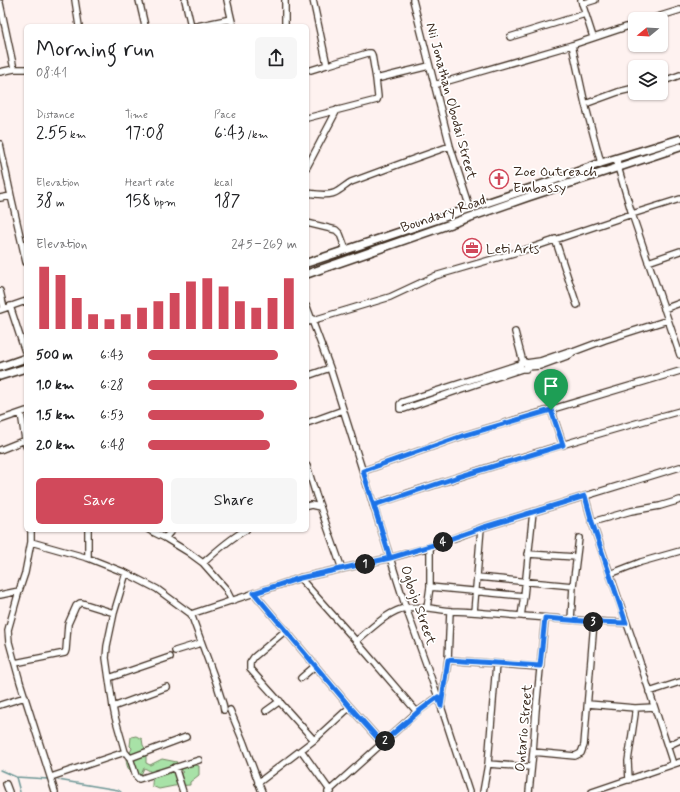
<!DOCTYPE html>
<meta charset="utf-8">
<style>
body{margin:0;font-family:Mynerve,sans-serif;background:#f6f6f6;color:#202124;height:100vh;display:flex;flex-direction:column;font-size:15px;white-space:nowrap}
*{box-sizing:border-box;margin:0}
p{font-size:13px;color:#757577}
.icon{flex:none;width:22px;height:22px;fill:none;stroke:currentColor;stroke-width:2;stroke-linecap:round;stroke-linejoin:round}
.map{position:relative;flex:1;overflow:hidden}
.drawer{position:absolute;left:24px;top:24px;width:285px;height:508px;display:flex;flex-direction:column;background:#fff;border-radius:6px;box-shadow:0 1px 3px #0004}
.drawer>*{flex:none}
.needle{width:26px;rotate:252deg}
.tools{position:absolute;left:628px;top:12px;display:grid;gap:8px}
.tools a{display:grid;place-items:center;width:40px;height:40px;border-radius:6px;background:#fff;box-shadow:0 1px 3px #0004;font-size:20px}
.pin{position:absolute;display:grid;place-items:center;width:34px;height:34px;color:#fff;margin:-41px -17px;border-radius:50% 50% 50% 0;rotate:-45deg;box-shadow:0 0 4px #0007}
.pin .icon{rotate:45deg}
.km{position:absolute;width:20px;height:20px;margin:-10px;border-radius:50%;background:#222;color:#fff;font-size:11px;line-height:20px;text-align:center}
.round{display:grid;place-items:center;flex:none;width:42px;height:42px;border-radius:6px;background:#f6f6f6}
.summary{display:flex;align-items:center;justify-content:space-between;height:68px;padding:0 12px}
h1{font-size:22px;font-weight:600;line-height:30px}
.stats{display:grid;grid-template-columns:repeat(3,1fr);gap:6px;height:68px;padding:4px 12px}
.stats div{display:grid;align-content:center}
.stats b{font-size:17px;font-weight:600}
.stats small{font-size:11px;font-weight:400}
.stats p{font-size:11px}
.chart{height:112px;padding:8px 12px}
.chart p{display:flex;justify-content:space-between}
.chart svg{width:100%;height:72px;margin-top:4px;stroke:#d1495b;stroke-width:6}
.action{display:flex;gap:8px;margin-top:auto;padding:8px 12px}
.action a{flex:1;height:46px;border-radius:6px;background:#d1495b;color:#fff;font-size:16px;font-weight:600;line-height:46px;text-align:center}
.action a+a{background:#f6f6f6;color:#202124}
ul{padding:0 12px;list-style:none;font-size:13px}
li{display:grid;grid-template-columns:64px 48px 1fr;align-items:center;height:30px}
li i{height:10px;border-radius:5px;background:#d1495b}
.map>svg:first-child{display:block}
.green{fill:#a8e2a7;stroke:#728662}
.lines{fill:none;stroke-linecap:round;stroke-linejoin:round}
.stream{stroke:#6d9796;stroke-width:1.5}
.minor-casing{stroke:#3b2a1e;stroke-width:8}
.major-casing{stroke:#3b2a1e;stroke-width:10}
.minor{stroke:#fff;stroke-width:5.5}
.major{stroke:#fff;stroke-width:7}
.route-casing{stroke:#fff;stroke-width:8}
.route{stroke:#1a73e8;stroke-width:5}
.labels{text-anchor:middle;stroke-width:3.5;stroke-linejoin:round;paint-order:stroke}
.street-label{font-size:14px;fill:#3b2a1e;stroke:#fff}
.poi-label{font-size:14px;fill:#3b2a1e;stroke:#fff;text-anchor:start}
</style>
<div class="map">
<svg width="680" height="792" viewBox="0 0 680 792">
<rect width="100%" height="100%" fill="#fef2f0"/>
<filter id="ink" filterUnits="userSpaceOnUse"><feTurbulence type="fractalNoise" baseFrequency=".025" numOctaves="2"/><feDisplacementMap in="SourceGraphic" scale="8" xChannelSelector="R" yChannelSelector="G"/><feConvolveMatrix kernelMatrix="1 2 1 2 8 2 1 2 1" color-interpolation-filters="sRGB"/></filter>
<g filter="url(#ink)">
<path class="green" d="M136,736L142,739L143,745L146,750V763L150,765L162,759L177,762L172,769L173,773L180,774L183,772L177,768L192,764L199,766V775L190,782V785L174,786L159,789L152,786C152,776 156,773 144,768L140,777C130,772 127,770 126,759L130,757V753L132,748L130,746L131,737Z"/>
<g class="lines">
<path class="stream" d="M0,770L16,777L48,779
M16,777L20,792
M58,780L118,790L121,792"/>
<defs>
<path id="minor" d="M75,0L79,26
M139,0L145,26
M185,0L191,26
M227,0L233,26
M313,0L327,65H328L368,53H371L372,55L376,79
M413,0L450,146L470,208
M581,0L593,37
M0,3L14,69
M582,4L595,0
M651,19L680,10
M197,26L231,19
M285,26V0
M510,37L585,14
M572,45L585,104L601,163
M311,70L327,65
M0,72L14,69H26
M661,82L680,75
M434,85L572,45L635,24
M585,104L618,92L635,88
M307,118L377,100L378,97L376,79L429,66
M0,144L11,196L26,262
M617,159L618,167L632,214L680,355
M307,167L337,110
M307,193C316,194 330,197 338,191C343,188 346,185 351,182L405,162L450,146
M0,198L11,196
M307,223L336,230L340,234L346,250
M555,239L577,305
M648,262L680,251
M0,291L4,308
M10,306L26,355
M307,307L330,368L406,608L438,697L469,792
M664,309L680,303
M0,310L26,301
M307,322L390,297L435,276L531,248L632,214L680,199
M515,332L523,362
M526,363L527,367L526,369H522L520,366L522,362H525L526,363L540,361L569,351L573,352
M520,364L402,402L400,404V409H404L497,377L522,369
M527,367L540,366L570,355L573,352L605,340L668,320
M307,376L330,368
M551,409L563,445
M21,413L26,446
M0,420L26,411
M307,423L343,410
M0,450L25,440
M307,466L316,495L342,569
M363,471L462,436L680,371
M585,496L592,522L635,647L673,764
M373,505C475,471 577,439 680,411
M307,506L311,505L320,507
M592,522L631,511L660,506L680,500
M31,530V542L25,573L19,591L8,630L9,642L20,682L55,792
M149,530L165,538L188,552L203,563L226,589L232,601
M165,538L172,530
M31,542L88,558L126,573L157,589L191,614L216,682L223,704L224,710
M528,554L576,557
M88,558V530
M203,563C217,551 230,538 246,530
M126,573L114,613L107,646L106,658L113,707L115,717L125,752L130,758L186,737
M610,574L641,562L680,551
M477,577L573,586
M300,578L356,641L417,712
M430,587L524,596
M254,593L350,707L382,743
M0,595L19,591
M427,608L430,587V547
M474,612L481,528
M191,614L300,578L390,558L430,547L481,528L680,467
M521,616L524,596L533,512
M571,620L573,586L579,538
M285,631L254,657L250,663V669L314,740
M356,641C370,630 389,610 406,608C422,605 437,610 452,611C476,612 499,614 522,616C557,619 591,622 626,623
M175,651L201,643
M448,660L540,667
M15,663L65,653L66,650L68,624L76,606L80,603H82L114,613
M109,678L170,657
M301,678L315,666
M649,692L680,682
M441,704L448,660L450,611
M588,704L635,708V714L628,761L629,780
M0,705L25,697
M113,707L167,687
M635,708L654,707
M230,710L243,741L262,792
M266,711L280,701
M667,746L680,740
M301,750L331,792
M533,752L575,756L581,753L584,745L594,622
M130,758L136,776L139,779L199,760
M488,764L531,767
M175,767L183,792
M51,777L125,752
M258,783L314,740L350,707
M6,784L9,792
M328,792L417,712L438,697
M483,792L488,764L496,664
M529,792L533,752L536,710L545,618
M592,792L680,762"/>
<path id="major" d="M307,263L549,182L601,163L680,139
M307,274L528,197L680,147
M0,367L26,358
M0,376L26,368"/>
</defs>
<use href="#minor" class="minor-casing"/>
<use href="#major" class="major-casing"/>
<use href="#minor" class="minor"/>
<use href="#major" class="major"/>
</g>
</g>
<g class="lines" filter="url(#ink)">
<defs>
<path id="route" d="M551,410L462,436L363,471L390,558L300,578L254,593L350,707L382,743L418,712L438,697L441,706L448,660L540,666L545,618L594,622L626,623L592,522L585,496L481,528L430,546L390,558L374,505L455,478L563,445L551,410"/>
</defs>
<use href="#route" class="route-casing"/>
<use href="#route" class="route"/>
</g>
<defs>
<symbol id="church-ring" viewBox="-11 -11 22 22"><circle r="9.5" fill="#fff" stroke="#d1495b" stroke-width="1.5"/><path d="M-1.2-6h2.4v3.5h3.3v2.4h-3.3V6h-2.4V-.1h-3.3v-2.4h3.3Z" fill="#d1495b"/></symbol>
<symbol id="office-ring" viewBox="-11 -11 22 22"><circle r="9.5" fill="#fff" stroke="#d1495b" stroke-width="1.5"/><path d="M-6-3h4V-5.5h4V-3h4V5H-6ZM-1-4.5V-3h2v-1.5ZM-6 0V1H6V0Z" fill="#d1495b"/></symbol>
</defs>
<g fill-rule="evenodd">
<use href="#church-ring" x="488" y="168" width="22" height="22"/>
<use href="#office-ring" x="461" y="237" width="22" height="22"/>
</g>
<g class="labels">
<g class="street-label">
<text transform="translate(452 101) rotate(75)" y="5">Nii Jonathan Obodai Street</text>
<text transform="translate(443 213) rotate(-19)" y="5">Boundary Road</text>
<text transform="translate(419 605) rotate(71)" y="5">Ogbojo Street</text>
<text transform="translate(523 728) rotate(-85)" y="5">Ontario Street</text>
</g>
<g class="poi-label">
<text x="513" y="176">Zoe Outreach<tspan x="513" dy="16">Embassy</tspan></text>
<text x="486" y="253">Leti Arts</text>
</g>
</g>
</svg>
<div class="tools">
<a><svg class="needle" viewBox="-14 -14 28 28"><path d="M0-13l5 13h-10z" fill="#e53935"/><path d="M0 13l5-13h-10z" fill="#757577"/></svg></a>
<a><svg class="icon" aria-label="layers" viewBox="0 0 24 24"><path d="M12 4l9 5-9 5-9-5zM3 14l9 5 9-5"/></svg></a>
</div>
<div class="pin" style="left:551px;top:410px;background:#1e9e55"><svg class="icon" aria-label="arrive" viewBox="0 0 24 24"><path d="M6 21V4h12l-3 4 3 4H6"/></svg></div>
<b class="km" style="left:365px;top:564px">1</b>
<b class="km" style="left:385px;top:741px">2</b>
<b class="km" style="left:593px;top:622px">3</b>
<b class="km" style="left:443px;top:542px">4</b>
<section class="drawer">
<div class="summary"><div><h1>Morning run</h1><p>08:41</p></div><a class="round"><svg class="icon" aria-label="share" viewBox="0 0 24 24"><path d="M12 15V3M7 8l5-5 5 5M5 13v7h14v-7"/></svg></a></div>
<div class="stats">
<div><p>Distance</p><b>2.55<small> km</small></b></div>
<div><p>Time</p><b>17:08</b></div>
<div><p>Pace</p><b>6:43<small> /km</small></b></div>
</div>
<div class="stats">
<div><p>Elevation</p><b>38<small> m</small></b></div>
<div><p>Heart rate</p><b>158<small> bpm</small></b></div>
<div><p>kcal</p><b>187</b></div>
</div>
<div class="chart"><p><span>Elevation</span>245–269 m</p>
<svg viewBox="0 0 160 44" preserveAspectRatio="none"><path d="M5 44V6M15 44V11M25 44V25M35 44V35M45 44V38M55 44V35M65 44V31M75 44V27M85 44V22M95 44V15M105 44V13M115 44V18M125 44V27M135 44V31M145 44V25M155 44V13"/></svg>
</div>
<ul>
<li><b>500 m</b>6:43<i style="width:87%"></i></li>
<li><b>1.0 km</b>6:28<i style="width:100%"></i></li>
<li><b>1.5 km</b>6:53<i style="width:78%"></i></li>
<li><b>2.0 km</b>6:48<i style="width:82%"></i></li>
</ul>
<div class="action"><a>Save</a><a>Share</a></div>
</section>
</div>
